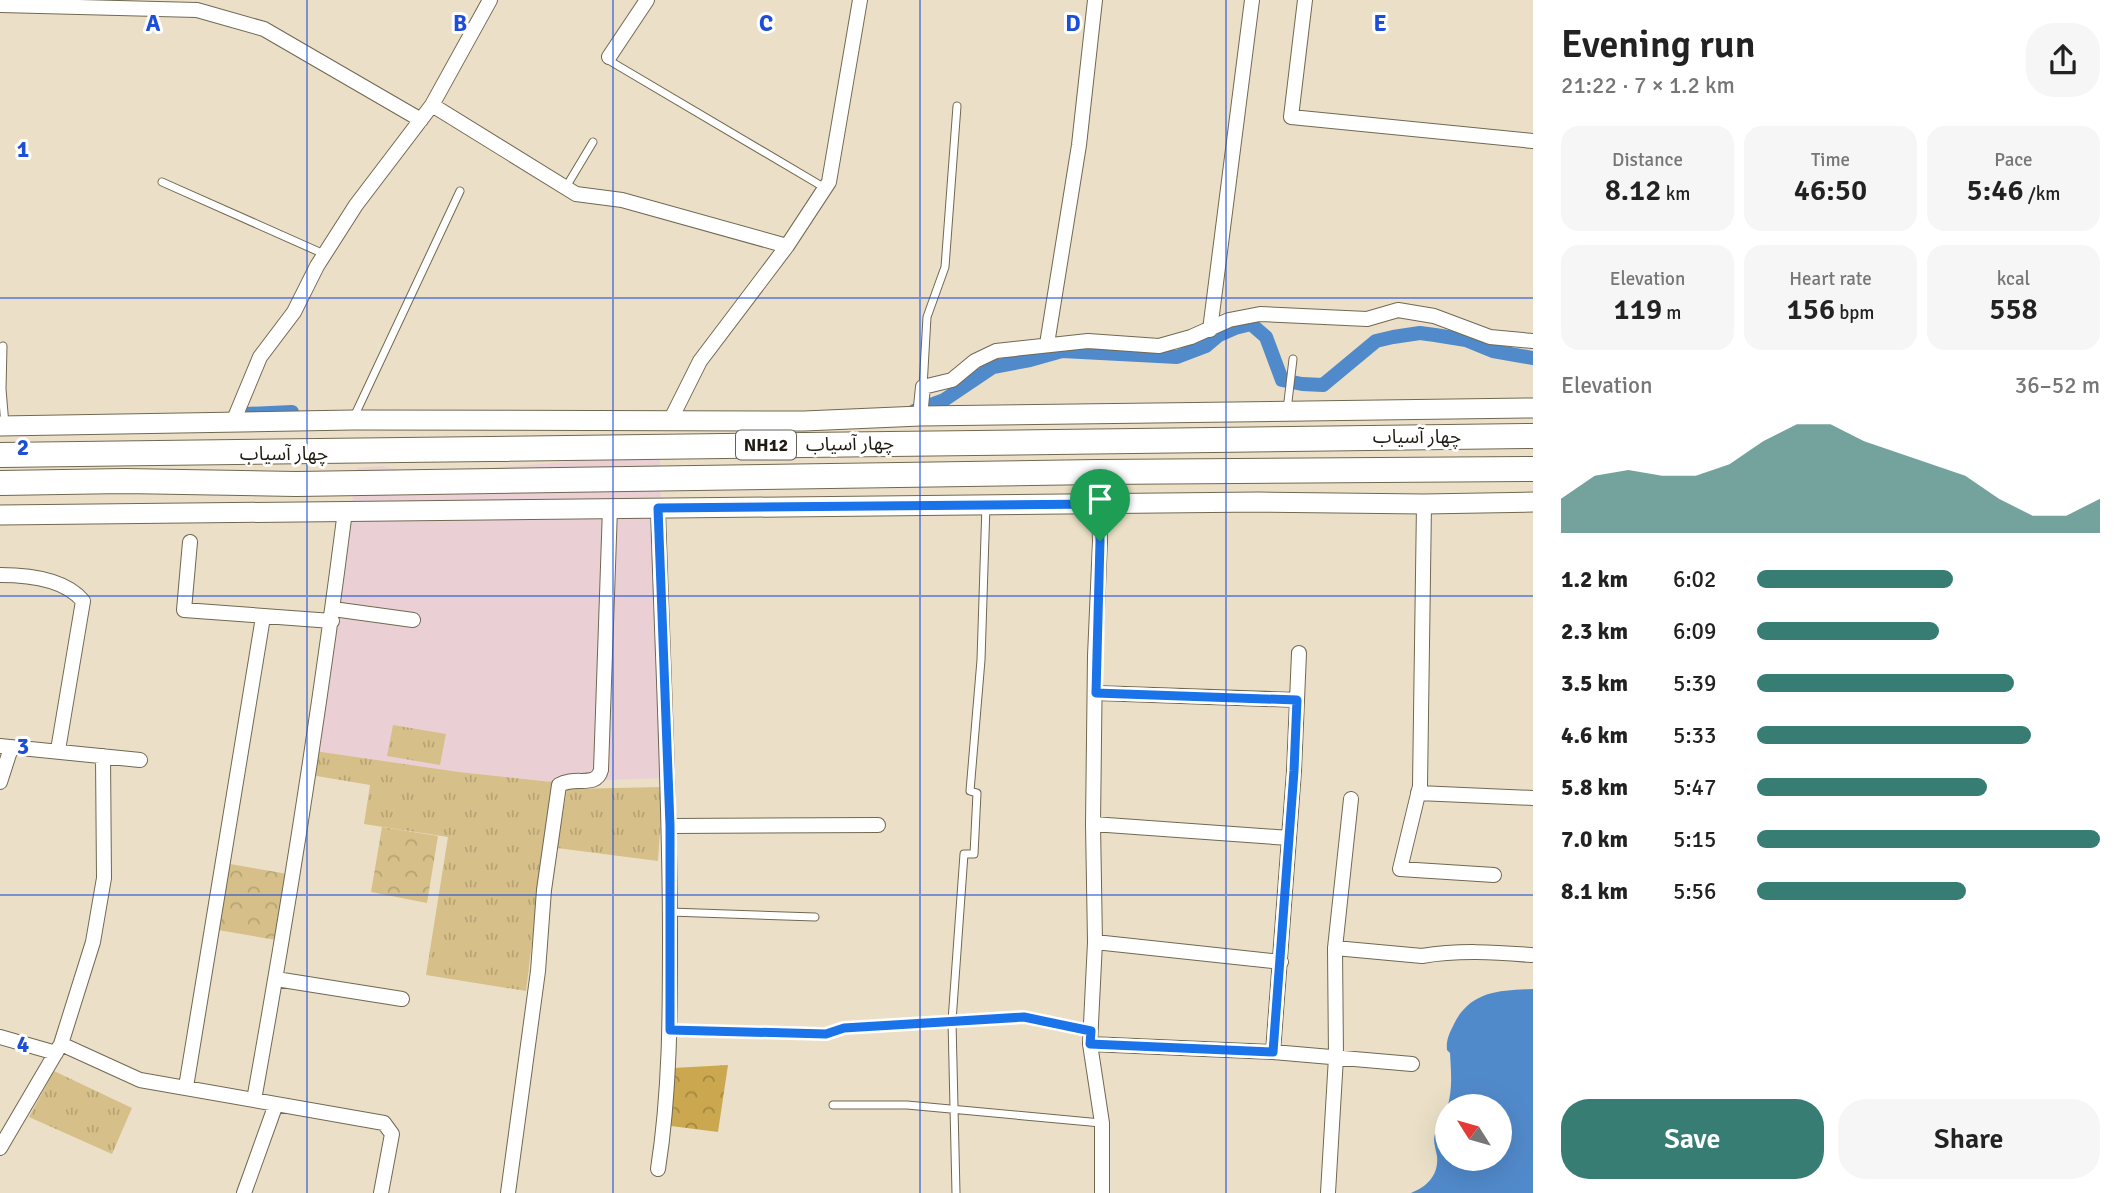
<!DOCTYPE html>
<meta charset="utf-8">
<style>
body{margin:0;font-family:Signika,"Noto Sans Arabic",sans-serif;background:#f6f6f6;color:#222;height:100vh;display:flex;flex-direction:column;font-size:26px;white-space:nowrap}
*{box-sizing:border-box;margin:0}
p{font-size:23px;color:#767676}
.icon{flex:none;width:38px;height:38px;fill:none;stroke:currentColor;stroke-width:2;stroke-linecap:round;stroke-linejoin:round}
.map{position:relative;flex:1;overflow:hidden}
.details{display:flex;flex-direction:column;background:#fff;width:595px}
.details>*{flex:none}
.needle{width:46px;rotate:307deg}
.fabs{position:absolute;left:1435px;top:1094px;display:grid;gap:14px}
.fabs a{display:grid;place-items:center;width:77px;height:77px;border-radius:50%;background:#fff;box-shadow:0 7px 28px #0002;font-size:35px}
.pin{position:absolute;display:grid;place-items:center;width:60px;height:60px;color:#fff;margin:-72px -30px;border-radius:50% 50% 50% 0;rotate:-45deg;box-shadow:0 0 7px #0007}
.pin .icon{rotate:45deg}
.round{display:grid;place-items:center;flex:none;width:74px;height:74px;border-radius:28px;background:#f6f6f6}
.summary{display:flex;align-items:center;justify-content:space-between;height:119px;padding:0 28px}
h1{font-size:38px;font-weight:600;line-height:52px}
.metrics{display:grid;grid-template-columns:repeat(3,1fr);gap:10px;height:119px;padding:7px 28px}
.metrics div{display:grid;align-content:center;border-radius:18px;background:#f6f6f6;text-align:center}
.metrics b{font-size:30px;font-weight:600}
.metrics small{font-size:19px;font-weight:400}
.metrics p{font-size:19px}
.chart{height:196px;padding:14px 28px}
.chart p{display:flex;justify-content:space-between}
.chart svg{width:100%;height:126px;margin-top:7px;fill:#387d73;opacity:.7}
.primary-button{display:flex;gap:14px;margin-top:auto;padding:14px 28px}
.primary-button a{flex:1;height:80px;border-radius:28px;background:#387d73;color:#fff;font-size:28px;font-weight:600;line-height:80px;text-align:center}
.primary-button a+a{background:#f6f6f6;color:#222}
ul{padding:0 28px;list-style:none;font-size:23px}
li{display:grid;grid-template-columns:112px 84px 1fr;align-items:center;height:52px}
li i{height:18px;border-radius:9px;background:#387d73}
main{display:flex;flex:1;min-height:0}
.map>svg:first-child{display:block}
.commercial{fill:#ead0d5}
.grass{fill:url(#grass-tufts)}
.forest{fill:url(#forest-crowns)}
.park{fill:url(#park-crowns)}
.water{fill:#518acb;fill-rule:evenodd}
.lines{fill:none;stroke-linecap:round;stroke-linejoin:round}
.canal{stroke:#518acb;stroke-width:14}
.lane-casing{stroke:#716851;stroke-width:9}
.street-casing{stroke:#716851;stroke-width:16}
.secondary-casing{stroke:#716851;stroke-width:21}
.highway-casing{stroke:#716851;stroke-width:26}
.lane{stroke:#fff;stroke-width:7}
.street{stroke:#fff;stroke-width:14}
.secondary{stroke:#fff;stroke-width:19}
.highway{stroke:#fff;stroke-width:24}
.route-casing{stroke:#fff;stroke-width:14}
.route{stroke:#1a73e8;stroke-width:9}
.grid{fill:none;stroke:#1d4ed8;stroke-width:2;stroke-opacity:0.55}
.labels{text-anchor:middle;stroke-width:6;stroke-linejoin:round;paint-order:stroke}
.shield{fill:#fff;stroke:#63605a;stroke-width:2}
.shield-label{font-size:18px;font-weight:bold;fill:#201c13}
.street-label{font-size:19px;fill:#201c13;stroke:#fff}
.grid-label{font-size:23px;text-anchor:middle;font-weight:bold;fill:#1d4ed8;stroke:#fff;stroke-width:6;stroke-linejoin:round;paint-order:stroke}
</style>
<main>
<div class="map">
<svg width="1533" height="1193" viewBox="0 0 1533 1193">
<defs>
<pattern id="grass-tufts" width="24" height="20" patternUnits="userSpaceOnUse" patternTransform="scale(1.75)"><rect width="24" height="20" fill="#d6bf88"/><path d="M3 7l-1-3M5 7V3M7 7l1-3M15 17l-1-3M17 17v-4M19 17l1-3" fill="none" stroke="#b7a474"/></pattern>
<pattern id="forest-crowns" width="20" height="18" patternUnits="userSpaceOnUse" patternTransform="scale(1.75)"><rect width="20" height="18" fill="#cba84f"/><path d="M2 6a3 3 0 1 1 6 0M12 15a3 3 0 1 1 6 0" fill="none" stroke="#a48840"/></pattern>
<pattern id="park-crowns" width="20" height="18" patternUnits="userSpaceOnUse" patternTransform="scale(1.75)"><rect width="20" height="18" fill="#d6bf88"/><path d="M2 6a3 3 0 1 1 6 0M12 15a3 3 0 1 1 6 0" fill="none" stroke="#b7a474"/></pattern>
</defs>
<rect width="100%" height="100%" fill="#ebe0c7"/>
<path class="commercial" d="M612,456L660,459L667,778L552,782L459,772L315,751L357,468L382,466L400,470H416L489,468L579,461Z"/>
<path class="grass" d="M393,725L446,734L440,765L387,756Z
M315,751L459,772L552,782L526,991L426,975L448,837L364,824L370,785L311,775Z
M663,787L658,861L557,848L567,789Z
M54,1071L132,1108L112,1154L29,1117Z"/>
<path class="forest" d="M728,1065L718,1132L671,1126L673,1068Z"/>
<path class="park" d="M382,827L438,836L427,903L371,892Z
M230,864L288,874L276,940L218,930Z"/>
<path class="water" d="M1533,989V1193H1411C1427,1187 1439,1175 1437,1156C1436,1151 1434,1144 1434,1139C1435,1129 1443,1118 1447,1108C1453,1090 1451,1072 1450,1053L1447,1050C1446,1040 1449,1034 1454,1024C1470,991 1500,990 1533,989ZM1447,1106H1500V1158H1447Z"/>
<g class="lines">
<path class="canal" d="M914,411L944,400L993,367L1030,360L1062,351L1177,357L1206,346L1219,335L1235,328L1251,324L1266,337L1282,380L1302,384L1323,385L1376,341L1393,337L1420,333L1435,335L1466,340L1493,351L1533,358
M246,414L292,412"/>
<defs>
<path id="lane" d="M609,57L610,61L825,188
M162,182L324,254
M566,187L593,142
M3,346L2,389L5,425
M923,387L927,317L945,267L957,106
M1287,410L1293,359
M353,419L460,191
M670,912L815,917
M670,1030L826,1034L844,1028L1024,1017L1091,1031
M833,1105H907L1101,1123
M956,1193L952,1021L964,854H974L977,793L970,791L981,660L986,505"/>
<path id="street" d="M1305,0L1291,117L1533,141
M0,5L197,10L264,29L421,120
M609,57L647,0
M432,105L576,194L622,200L787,246
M1210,330L1252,0
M1047,344L1079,145L1095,0
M920,416L923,387L952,380L975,361L996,351L1088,341L1159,346L1191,337L1229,320L1260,314L1367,319L1398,310L1434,316L1490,337L1533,341
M670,421L700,361L787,246L829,182L860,0
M233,422L260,357L294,312L317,266L356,205L432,105L490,0
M1099,504L1100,541L1095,656L1093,824L1095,942L1090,1044L1102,1123V1193
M1424,504L1420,786L1400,869L1494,875
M658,508C662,651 670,794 670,937C670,1015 670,1092 658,1169
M190,542L184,610L332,621
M0,575C28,575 65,579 83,601L58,750
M333,609L413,620
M1096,693L1297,700
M0,746L140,760
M0,782L11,748
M1418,793L1533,798
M1093,824L1289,838
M670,826L878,825
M1095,942L1281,962
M1335,948L1422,956C1458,950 1494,952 1531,955
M276,979L402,999
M0,1037L56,1053
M61,1044L140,1080L384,1123L392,1134L381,1193
M1090,1044L1273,1052L1412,1064
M1273,1052L1294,771L1299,653
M186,1087L263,617
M254,1100C289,905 320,708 345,511
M0,1148L61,1044L93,942L104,878L103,756
M244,1193L276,1104
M508,1193L538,971L544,890L559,785C575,775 596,789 601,770L610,508
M1328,1193L1336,1057L1335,948L1351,799"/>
<path id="secondary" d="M0,426L353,420L804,421L920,416L1533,408
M0,515L1259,502L1424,504L1533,502"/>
<path id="highway" d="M0,455L1533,436
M0,483L124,481L296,484L1097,472L1533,469"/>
</defs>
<use href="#lane" class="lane-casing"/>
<use href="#street" class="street-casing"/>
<use href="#secondary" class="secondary-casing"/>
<use href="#highway" class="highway-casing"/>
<use href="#lane" class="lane"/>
<use href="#street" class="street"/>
<use href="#secondary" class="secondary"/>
<use href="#highway" class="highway"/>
</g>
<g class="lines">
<defs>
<path id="route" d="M1099,504L1100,541L1096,693L1297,700L1294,771L1273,1052L1090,1044L1091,1031L1024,1017L844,1028L826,1034L670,1030V826L658,508Z"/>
</defs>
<use href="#route" class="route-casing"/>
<use href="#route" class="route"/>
</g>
<path class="grid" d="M307,0V1193M613,0V1193M920,0V1193M1226,0V1193M0,298H1533M0,596H1533M0,895H1533"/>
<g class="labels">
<rect class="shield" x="736" y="430.5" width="60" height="29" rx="5"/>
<g class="shield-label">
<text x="766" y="451">NH12</text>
</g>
<g class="street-label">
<text x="1417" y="443">چهار آسیاب</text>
<text transform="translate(850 443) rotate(-1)" y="7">چهار آسیاب</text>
<text x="284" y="460">چهار آسیاب</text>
</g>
</g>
<g class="grid-label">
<text x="153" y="31">A</text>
<text x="460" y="31">B</text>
<text x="766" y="31">C</text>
<text x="1073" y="31">D</text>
<text x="1380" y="31">E</text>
<text x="23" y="157">1</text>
<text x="23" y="455">2</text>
<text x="23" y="754">3</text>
<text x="23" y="1052">4</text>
</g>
</svg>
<div class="fabs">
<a><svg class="needle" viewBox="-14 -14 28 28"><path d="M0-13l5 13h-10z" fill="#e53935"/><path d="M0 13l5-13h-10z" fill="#767676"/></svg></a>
</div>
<div class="pin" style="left:1100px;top:541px;background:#1e9e55"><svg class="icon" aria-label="arrive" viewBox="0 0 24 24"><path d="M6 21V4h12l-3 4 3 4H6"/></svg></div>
</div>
<section class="details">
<div class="summary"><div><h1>Evening run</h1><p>21:22 · 7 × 1.2 km</p></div><a class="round"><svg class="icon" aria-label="share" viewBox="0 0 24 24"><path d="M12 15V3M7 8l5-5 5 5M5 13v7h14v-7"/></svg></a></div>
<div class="metrics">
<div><p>Distance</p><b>8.12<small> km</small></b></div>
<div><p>Time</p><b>46:50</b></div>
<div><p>Pace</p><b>5:46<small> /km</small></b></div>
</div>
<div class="metrics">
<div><p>Elevation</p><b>119<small> m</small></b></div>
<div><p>Heart rate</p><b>156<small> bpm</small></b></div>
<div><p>kcal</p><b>558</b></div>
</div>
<div class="chart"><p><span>Elevation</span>36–52 m</p>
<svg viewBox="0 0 160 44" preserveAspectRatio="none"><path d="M0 44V32L10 24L20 22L30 24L40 24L50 20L60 12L70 6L80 6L90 12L100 16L110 20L120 24L130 32L140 38L150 38L160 32V44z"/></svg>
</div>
<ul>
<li><b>1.2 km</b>6:02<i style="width:57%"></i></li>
<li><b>2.3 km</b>6:09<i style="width:53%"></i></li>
<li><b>3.5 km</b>5:39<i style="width:75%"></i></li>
<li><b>4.6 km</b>5:33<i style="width:80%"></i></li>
<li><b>5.8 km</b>5:47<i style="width:67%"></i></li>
<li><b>7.0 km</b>5:15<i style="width:100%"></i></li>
<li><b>8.1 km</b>5:56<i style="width:61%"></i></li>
</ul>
<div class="primary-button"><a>Save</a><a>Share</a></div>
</section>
</main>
